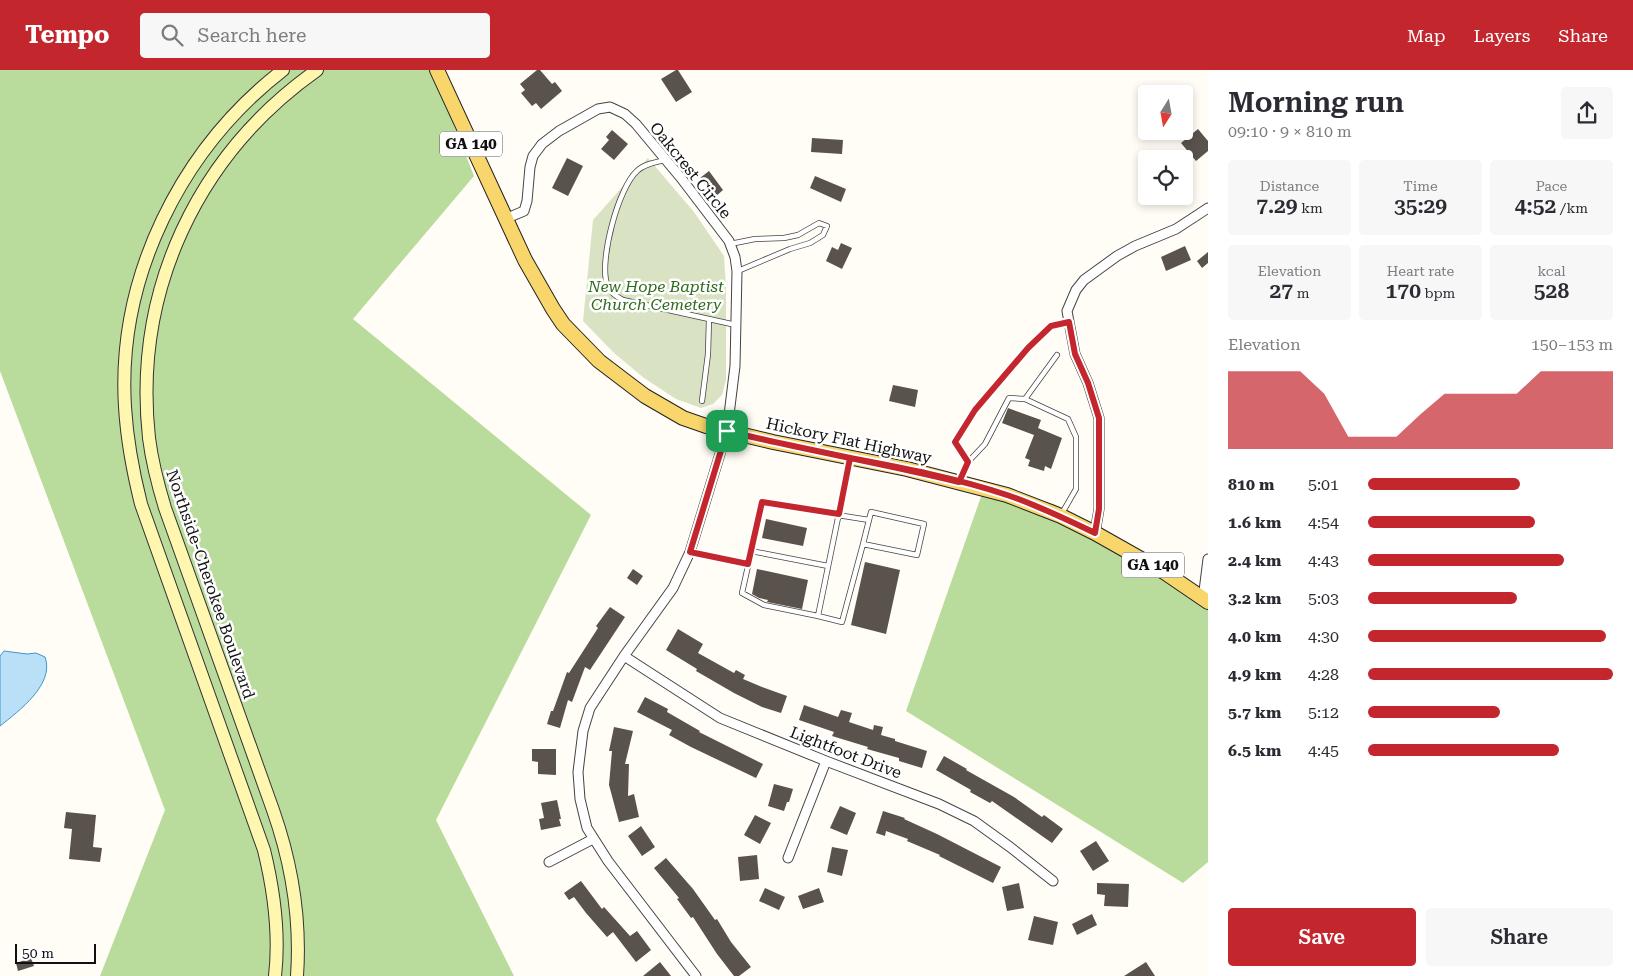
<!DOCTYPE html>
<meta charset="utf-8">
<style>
body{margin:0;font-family:"Roboto Serif",serif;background:#f7f7f7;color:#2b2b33;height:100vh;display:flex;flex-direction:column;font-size:19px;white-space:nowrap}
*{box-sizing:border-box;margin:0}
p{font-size:16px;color:#7c7c81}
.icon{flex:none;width:28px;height:28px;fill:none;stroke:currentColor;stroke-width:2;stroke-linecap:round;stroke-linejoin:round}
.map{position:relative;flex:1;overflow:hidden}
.sheet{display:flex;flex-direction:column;background:#fff;width:425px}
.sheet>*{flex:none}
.needle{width:32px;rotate:191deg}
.buttons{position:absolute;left:1138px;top:15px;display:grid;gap:10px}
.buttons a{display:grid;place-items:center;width:55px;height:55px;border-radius:5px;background:#fff;box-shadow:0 2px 8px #0003;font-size:25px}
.scale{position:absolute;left:15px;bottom:12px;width:81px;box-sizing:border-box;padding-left:5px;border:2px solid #111;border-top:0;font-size:14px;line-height:18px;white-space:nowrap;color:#111;-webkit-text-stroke:4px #fff;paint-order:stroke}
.pin{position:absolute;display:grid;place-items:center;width:42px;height:42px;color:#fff;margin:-21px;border-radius:10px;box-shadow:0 2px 8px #0006}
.round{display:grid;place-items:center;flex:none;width:52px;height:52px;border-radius:5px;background:#f7f7f7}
.overview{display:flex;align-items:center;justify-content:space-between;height:85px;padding:0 20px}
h1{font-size:28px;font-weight:600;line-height:38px}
.metrics{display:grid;grid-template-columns:repeat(3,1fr);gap:8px;height:85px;padding:5px 20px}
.metrics div{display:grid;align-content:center;border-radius:5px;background:#f7f7f7;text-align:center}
.metrics b{font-size:21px;font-weight:600}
.metrics small{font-size:14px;font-weight:400}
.metrics p{font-size:14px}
.chart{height:140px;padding:10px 20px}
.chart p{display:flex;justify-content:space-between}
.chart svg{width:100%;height:90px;margin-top:5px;fill:#c4262e;opacity:.7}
.button{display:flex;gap:10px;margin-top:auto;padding:10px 20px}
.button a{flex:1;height:58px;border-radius:5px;background:#c4262e;color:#fff;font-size:20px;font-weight:600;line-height:58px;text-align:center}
.button a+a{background:#f7f7f7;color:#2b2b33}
ul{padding:0 20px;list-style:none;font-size:16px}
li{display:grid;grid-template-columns:80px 60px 1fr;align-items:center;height:38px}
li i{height:12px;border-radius:6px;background:#c4262e}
header{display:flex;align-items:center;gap:30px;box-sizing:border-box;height:70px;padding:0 25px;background:#c4262e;color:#fff}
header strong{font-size:24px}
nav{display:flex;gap:28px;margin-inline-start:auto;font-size:18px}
.search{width:350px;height:45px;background:#f7f7f7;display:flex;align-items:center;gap:12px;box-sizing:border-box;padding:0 18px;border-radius:5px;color:#7c7c81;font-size:19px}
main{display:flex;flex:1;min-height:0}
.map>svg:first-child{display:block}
.forest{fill:#b9dc9c}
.cemetery{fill:#d9e3c4}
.water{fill:#b9e0f7;stroke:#3f96cf}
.building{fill:#5a524d}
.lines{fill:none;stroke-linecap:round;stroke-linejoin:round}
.lane-casing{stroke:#444;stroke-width:6}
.street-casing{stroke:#444;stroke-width:11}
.secondary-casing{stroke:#333;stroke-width:14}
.primary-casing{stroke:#222;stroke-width:16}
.lane{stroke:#fff;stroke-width:4.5}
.street{stroke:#fff;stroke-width:9}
.secondary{stroke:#fff6b0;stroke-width:12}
.primary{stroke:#f9d66b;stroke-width:14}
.route-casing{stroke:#fff;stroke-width:10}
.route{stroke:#c4262e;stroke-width:6}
.labels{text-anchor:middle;stroke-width:5;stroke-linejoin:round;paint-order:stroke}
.shield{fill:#fff;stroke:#585858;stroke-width:1}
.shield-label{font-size:15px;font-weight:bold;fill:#111}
.street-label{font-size:16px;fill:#111;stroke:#fff}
.park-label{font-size:16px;font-style:italic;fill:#2f6b1f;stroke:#fff}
</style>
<header>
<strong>Tempo</strong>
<div class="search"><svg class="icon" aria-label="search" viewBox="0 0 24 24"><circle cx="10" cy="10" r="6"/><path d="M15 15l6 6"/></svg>Search here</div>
<nav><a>Map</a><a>Layers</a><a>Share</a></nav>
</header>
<main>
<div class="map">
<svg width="1208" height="906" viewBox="0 0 1208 906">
<rect width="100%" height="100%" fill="#fffdf5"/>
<path class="forest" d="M0,0H432L474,106L353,249L591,445L436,750L514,906H100L165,740L0,301Z
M984,418L1054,434L1107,463L1208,534V792L1183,813L906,641Z"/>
<path class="cemetery" d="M648,88L694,142L724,186L726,218V310L722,325L713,334L701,338L676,329L644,308L614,283L583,251L593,150Z"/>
<path class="water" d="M4,581L27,584L36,583L45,587C55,614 19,641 0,656V586Z"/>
<path class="building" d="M537,0H540L552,14L555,12L562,21L541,39L536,33L532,36L521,23L525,20L520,14Z
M676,0H678L692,22L676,32L661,9Z
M1198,59L1208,71V81L1196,91L1181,73Z
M612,60L628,74L614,90L601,79L609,70L606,67Z
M812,68L843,70L842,84L811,82Z
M567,88L583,96L568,126L552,118Z
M709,101L723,120L715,127L713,124L709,127L704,120L707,117L700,108Z
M815,106L846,119L841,132L810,118Z
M841,173L852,178L842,199L826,191L832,177L838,180Z
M1185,176L1191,190L1166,201L1161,187Z
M1208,182V193L1202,198L1197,191Z
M893,315L918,320L915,337L889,331Z
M1008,338L1041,350L1038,358L1062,368L1051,399L1045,396L1044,401L1028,396L1030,390L1025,388L1034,365L1002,353Z
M766,449L807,458L803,476L762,468Z
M865,492L900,500L886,564L851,555Z
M633,499L643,506L637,515L627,508Z
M757,499L808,510L802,539L767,532L768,530L759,528L752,524Z
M610,537L625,547L590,600L585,597L572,632L568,630L560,658L547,654L551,641H553L567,602L569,603L598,558L596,556Z
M678,559L703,574L698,583L734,603L736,600L745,605L743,609L762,617L787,626L781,643L762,637L734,623L696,601L697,599L666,580Z
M645,627L668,639L667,642L700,661L699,662L763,694L756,708L691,677L669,665L672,660L637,642Z
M804,635L838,647L841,640L852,643L849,652L873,660L874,655L883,657L881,665L895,669V671L927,681L922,698L899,691V688L867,679L868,677L832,666L834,662L799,650Z
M614,657L633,661L625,694H629L628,726L634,724L639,747L619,752L609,715L612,681H609Z
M532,679H556V705L538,704V692L532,691Z
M944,686L967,699L966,700L1014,727L1042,747L1044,745L1063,759L1052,773L992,731L990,733L970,722L971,720L936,700Z
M774,714L793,719L789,732H787L784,741L768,736Z
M557,730L561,749H559L561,756L541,760L539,749L544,748L541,733Z
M840,736L856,743L847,765L830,758Z
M883,741L905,748L904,749L937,764L1001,797L993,813L939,786L940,785L907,771L908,769L886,761L885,766L876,763Z
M66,742L96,745L93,777L102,778L100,792L69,789L72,759L64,758Z
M755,745L771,753L760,774L744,765Z
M641,756L655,777L642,786L628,766Z
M1096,771L1109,791L1093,801L1080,781Z
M832,777L848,780L842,806L827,802Z
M757,785L759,809L740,811L738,787Z
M666,788L693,819L715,850L717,849L731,872L751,897L739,906H734L717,884L693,847L691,848L677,829L679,828L654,798Z
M581,811L602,839L604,837L630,866L637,861L651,880L636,892L613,862L607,867L586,843L574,827L569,830L564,823Z
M1019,813L1024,838L1007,841L1002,817Z
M1097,813L1129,814L1128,837L1104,836L1105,825L1097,824Z
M765,818L785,827L779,840L759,831Z
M819,818L824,832L803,839L798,826Z
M1092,844L1097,855L1077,865L1072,854Z
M1034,846L1058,852L1053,875L1028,870Z
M31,888L34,896L18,901L16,893Z
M660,892L671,906H643Z
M1146,892L1155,906H1124Z"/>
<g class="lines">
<defs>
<path id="lane" d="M665,90C656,92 644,94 637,101C618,118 599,191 607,214C610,223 616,226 623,230L736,255
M730,174L755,169L784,168L798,165L819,153L827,156L823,165L810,173L790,179L738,201
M1025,329L1057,285
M702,331L708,284L709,249
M850,389L818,546L764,535L742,523L762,433L869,450
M968,392L955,372L975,340L1027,278L1051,257L1069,252
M959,410L968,392L985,374L1009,328L1025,329L1068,349L1076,367V419L1061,445
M751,481L828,496
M690,482L748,494
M818,546L842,552L863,474L917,485L924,454L871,442L863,474"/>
<path id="street" d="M505,149L524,141L527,131L530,97L533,86L542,74L559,61L598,39L610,37L625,44L636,54L681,108L729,171L735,187L737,201L735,296L727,361L690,482L673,518L624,586L590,638L583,661L578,702L580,729L587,758L608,791L696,906
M1095,463L1099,439V348L1088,313L1075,284L1067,241L1076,220L1084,210L1117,186L1135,176L1176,159L1208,138
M1203,529L1208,489
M624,586L720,648L826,691L939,734L974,751L1010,777L1053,811
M788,788L826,691
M549,792L593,769"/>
<path id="secondary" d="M275,906C280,863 274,821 264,780L141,434C133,402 127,370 125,337C117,207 181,79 283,0
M297,906C301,849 292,794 273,740L165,438C158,415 152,392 149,368C133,221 197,85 317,0"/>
<path id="primary" d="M437,0L525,190L553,239L563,254L599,291L645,326L683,348L706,356L773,372L907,399L1007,425L1061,446L1095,463L1164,502L1208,532"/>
</defs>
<use href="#lane" class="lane-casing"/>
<use href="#street" class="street-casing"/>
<use href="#secondary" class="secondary-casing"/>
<use href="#primary" class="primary-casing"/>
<use href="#lane" class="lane"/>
<use href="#street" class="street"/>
<use href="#secondary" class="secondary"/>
<use href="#primary" class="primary"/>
</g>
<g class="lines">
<defs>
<path id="route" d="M727,361L690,482L748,494L762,432L839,444L850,388C903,398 956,408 1007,425C1037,435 1066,449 1095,463L1099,439V348L1088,313L1075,284L1069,252L1051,256L1028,278L975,340L955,372L968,392L959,412C882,393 804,380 727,361"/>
</defs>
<use href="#route" class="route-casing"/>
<use href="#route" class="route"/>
</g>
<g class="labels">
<g class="shield">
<rect x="440" y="61.5" width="62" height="25" rx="4"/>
<rect x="1122" y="482.5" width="62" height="25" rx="4"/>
</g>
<g class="shield-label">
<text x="471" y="79">GA 140</text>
<text x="1153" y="500">GA 140</text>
</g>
<g class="street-label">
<text transform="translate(691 100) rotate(51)" y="6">Oakcrest Circle</text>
<text transform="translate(849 370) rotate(12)" y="6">Hickory Flat Highway</text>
<text transform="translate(211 514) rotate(71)" y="6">Northside-Cherokee Boulevard</text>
<text transform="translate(846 682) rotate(21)" y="6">Lightfoot Drive</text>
</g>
<g class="park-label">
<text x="656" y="222">New Hope Baptist<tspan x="656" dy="18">Church Cemetery</tspan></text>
</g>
</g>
</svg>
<div class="buttons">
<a><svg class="needle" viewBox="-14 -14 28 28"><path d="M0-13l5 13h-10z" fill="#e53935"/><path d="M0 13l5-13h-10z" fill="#7c7c81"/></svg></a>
<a><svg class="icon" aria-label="locate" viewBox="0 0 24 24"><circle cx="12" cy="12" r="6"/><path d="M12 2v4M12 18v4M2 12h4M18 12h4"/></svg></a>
</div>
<div class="scale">50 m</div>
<div class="pin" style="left:727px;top:361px;background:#1e9e55"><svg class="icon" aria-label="arrive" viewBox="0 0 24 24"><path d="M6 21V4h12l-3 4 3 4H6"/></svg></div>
</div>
<section class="sheet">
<div class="overview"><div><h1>Morning run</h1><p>09:10 · 9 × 810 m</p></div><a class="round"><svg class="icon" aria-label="share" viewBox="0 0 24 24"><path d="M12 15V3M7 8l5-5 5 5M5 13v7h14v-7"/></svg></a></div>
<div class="metrics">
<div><p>Distance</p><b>7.29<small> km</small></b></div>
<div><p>Time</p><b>35:29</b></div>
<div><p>Pace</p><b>4:52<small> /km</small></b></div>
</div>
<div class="metrics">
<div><p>Elevation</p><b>27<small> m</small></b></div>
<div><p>Heart rate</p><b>170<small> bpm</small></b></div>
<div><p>kcal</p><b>528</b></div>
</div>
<div class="chart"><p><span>Elevation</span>150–153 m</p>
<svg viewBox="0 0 160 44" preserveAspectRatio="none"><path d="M0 44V6L10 6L20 6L30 6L40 17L50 38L60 38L70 38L80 27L90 17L100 17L110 17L120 17L130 6L140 6L150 6L160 6V44z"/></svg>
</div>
<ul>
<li><b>810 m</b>5:01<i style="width:62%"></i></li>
<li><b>1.6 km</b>4:54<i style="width:68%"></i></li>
<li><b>2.4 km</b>4:43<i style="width:80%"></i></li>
<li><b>3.2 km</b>5:03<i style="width:61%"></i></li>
<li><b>4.0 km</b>4:30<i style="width:97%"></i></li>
<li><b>4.9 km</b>4:28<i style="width:100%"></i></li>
<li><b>5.7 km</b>5:12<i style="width:54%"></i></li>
<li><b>6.5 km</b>4:45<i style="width:78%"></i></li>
</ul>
<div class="button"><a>Save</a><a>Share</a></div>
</section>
</main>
